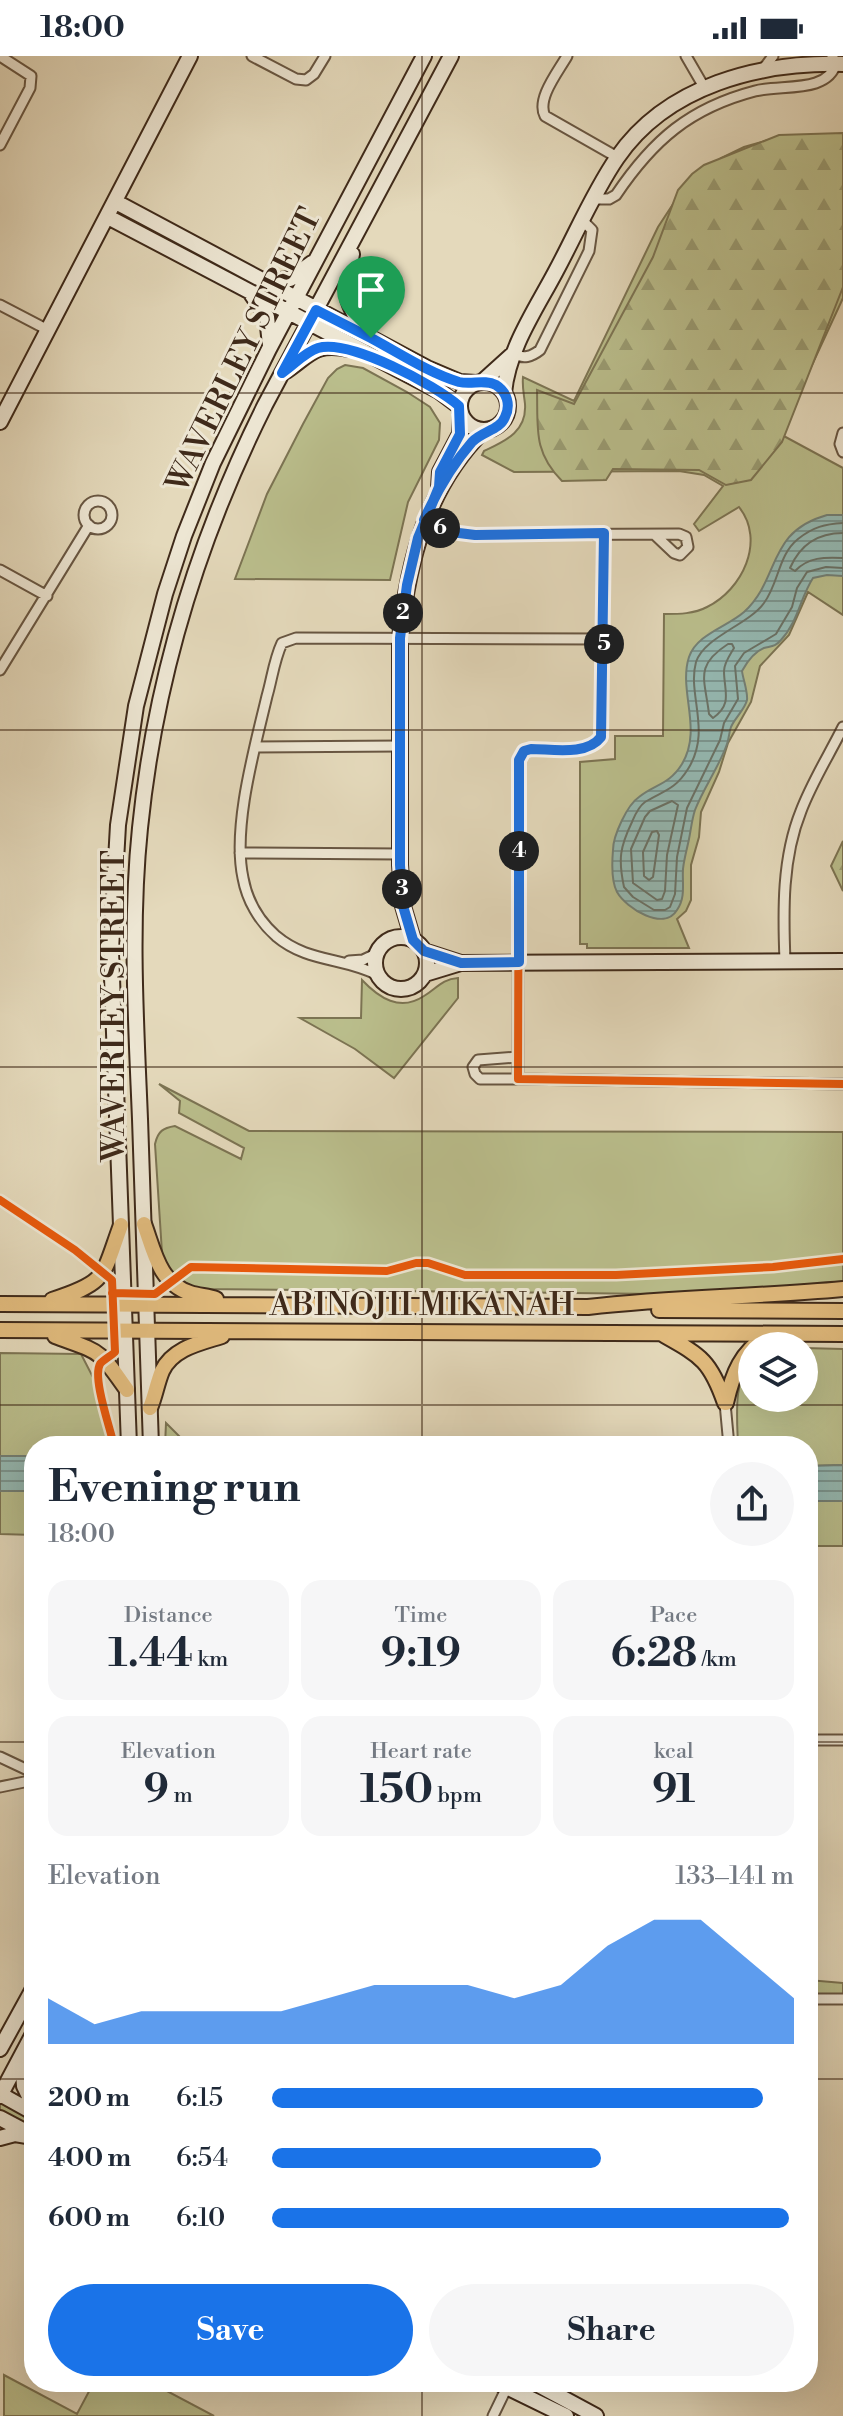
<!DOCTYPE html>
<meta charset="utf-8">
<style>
body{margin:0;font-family:"Libre Bodoni",serif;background:#f6f6f7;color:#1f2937;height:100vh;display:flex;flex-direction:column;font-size:30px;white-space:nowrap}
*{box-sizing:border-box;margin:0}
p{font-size:26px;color:#747a83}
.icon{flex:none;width:44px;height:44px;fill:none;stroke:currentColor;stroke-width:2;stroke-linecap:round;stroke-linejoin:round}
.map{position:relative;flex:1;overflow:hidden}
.drawer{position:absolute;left:24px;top:1380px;width:794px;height:956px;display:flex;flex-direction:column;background:#fff;border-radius:32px;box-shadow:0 8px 32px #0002}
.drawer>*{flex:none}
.controls{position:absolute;left:738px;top:1276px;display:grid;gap:16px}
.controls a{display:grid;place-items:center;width:80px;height:80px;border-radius:50%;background:#fff;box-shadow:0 8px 32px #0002;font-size:40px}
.pin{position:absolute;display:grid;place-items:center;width:68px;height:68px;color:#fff;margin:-82px -34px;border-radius:50% 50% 50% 0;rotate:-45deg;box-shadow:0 0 8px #0007}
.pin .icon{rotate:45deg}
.km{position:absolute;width:40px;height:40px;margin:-20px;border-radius:50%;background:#222;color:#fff;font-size:22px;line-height:40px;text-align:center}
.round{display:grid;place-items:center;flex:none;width:84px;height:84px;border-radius:42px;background:#f6f6f7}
.overview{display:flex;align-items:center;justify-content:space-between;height:136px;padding:0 24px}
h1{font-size:44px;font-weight:700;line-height:60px}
.stats{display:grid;grid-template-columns:repeat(3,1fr);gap:12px;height:136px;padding:8px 24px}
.stats div{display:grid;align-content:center;border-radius:20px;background:#f6f6f7;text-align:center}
.stats b{font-size:40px;font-weight:700}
.stats small{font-size:22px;font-weight:400}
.stats p{font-size:22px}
.chart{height:224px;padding:16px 24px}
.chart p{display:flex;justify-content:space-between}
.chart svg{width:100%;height:144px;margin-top:8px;fill:#1a73e8;opacity:.7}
.button{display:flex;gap:16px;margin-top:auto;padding:16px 24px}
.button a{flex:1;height:92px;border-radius:48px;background:#1a73e8;color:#fff;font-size:32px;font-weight:700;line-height:92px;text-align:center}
.button a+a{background:#f6f6f7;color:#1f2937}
ul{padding:0 24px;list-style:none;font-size:26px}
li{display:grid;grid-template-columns:128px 96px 1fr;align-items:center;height:60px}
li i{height:20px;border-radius:10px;background:#1a73e8}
.status{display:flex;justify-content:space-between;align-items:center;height:56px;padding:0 40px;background:#fff;direction:ltr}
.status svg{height:22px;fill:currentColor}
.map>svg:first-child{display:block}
.green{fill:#babe8c;stroke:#7c7453;stroke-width:2}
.forest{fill:url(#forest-firs);stroke:#7c7453;stroke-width:2}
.water{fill:url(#water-rules);stroke:#738076;stroke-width:2}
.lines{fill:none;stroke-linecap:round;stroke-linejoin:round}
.shore{stroke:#6a7267;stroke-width:2}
.street-casing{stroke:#685642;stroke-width:13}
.secondary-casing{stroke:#3f2a1a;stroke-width:18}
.primary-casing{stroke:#3f2a1a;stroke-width:18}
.street{stroke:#ede6d3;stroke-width:9}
.secondary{stroke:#ede6d3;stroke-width:14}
.primary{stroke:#e2bc7e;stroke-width:14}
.cycleway-casing{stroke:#ede6d3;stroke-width:13}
.cycleway{stroke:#e8590c;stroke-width:8}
.route-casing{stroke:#fff;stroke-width:16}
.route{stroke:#1a73e8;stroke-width:10}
.grid{fill:none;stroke:#3f2a1a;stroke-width:2;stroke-opacity:0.55}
.labels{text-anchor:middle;stroke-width:6;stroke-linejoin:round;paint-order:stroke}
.street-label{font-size:32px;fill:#3f2a1a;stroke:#ede6d3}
</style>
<div class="status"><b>18:00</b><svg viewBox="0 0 49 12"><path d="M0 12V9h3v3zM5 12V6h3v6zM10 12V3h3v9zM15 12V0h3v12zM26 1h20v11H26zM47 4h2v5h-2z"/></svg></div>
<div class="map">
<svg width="843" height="2360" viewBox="0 0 843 2360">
<defs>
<pattern id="forest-firs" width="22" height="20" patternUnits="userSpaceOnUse" patternTransform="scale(2)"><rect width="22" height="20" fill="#babe8c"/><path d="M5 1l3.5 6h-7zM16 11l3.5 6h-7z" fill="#999b72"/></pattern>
<pattern id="water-rules" width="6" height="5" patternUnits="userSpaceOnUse" patternTransform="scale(2)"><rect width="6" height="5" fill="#95bab4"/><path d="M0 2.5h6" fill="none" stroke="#7b9792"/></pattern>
</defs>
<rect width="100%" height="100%" fill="#e4d9bb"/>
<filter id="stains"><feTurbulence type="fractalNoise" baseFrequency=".0025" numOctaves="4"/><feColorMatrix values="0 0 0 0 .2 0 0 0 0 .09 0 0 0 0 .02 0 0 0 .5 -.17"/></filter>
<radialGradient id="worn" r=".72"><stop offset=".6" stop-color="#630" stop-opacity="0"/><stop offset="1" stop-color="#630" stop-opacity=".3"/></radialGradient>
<path class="green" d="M843,80V242L780,378L843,412V559L808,536L789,579L760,610L751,646L728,687L719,716L701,756L699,781L691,809V844L686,855L677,863L689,892H587V888H580V706L615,703V680H663L664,558C679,558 694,558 707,551C742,534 766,485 739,451L699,475L694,468L723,430L704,419L679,415L514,416L482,399L484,395C505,385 527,376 525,348C524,338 522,331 523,321L574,345L658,171L681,136L721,102L744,91L768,84Z
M345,309L363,312L407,336L430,351L440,367L439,384L408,446L390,524L235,523L267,438L303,368L328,322L337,313Z
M458,922V942L394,1022L355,993L300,962H361L362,924C379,942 400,956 424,940C437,932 442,923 458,922Z
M159,1028L249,1075L843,1076V1240L200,1233C179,1226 170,1217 162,1197L155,1088C158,1075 163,1072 175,1070L241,1103L244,1092L179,1057L180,1045Z
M804,1292L843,1293V1409L808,1410V1390H738C737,1358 733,1327 752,1300V1342H804Z
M0,1297L81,1298L98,1331L108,1390H34V1479L0,1478Z
M166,1367L189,1390H165Z
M808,1445H843V1490H808Z
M808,1924L843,1927V1943H808Z
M0,2040L34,2057V2081L0,2062Z
M4,2319L77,2358L94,2326H150L214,2360H4Z"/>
<path class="forest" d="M843,77V231L782,386L751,424L726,429L699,414L613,413L606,424L562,425C533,396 538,372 537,334L574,348L653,201L678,134L692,118L704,109L779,79Z
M843,785V835L831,810Z"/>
<path class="water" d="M827,459H843V520L827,519L813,522C800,542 798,566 781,584C775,591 772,590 764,592C754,596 747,606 742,615C743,623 748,636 747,644C745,653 735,662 731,671C729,676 729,683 727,688C719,711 704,731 695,754C692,763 691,773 689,783C687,793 684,803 683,813C682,827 686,841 677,854C664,876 626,852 617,836C611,825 612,806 613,794C613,780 627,749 639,741C655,728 669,729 682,708C703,673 678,635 689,601C697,578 727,571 744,556C781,522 766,476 827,459Z
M0,1400H34V1435H0Z
M843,1409V1445H808V1410Z"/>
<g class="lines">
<path class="shore" d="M843,467C825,468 813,471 798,483C778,499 779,527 764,547C748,569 704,581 696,606C687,639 712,675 688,713C675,734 663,735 645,746C638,751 635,759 632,766C620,791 618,803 624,831L633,841L654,854H665L670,851L675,838L677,801L687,752L720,684L724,667L738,643L735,610L744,597L776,578L792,551L797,532L807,516L826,511L843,512
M843,477C818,477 800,489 790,512L795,515C808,501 825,501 843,502
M728,588H732L734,592C730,599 724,607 724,615C724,635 733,648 713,662L709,658C705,623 694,610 728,588Z
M672,745L678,749L667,799L665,835L662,843L657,844L633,827L631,793L645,761L650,755Z
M657,775L659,779L653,821L649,824L644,820L643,796L652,776Z"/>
<defs>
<path id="street" d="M0,0L31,20L30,32L0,89
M252,0L296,23L306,24L314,18L325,0
M567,0C558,16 536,43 545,60L617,101
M686,0L704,31
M764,12L773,0
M593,143H609L616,139C653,84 690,52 755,35C781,28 828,38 836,7L832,0
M0,249L48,274
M513,298C524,303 531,301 540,294L589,195L592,174L583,165
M843,377L840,388L843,396
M84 459a14 14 0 1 1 28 0a14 14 0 1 1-28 0Z
M424,464L459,477L475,479L679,478L686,481L688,491L680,499L674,497L655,479
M604,477L601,681C587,700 552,693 531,693L524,695L519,704L518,1023L843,1028
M0,514L47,540
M0,614L89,469
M255,691L401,690
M240,797L400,798
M349,905L363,904L378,897
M785,905C783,855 782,802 801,755C812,726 829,699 843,671
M378,919C343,901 308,907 276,880C259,865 247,844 243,822C232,771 255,691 267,640C272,623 274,604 282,587L296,582L604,583
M518,1001L478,1004L473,1011L475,1018L480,1023H518
M725,1347L729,1390
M808,1684H843
M0,1701L34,1717
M0,1731L34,1724
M808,1943H843
M493,2360L508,2329"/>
<path id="secondary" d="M116,146L427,312L460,326L476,327
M108,161L439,335L459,350
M352,198C344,240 343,243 368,279
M263,226L290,223L312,207
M252,239L267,261L270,289
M286,315C311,298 315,286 349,293
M460 350a24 24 0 1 1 48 0a24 24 0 1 1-48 0Z
M482,326L513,298
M504,337C508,293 536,253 556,215C576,178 593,137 617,102C667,29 760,6 843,8
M0,366L190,0
M439,431L440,416L460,378L461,359
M375 907a26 26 0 1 1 52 0a26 26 0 1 1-52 0Z
M413,884L403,850L400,809V582C408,504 427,431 484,374
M424,895L461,907L843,905
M425,918L461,907
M129,1390L111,894L118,769L136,650L165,538L184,480L213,407L269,293L424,0
M151,1390C148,1281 144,1172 140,1063C136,965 130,869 140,772C155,624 199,481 265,349L451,0
M0,1993L34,1931
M22,2002L24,2030L34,2051
M0,2038L34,2057
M0,2040L34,1976
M0,2062L34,2080
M0,2082L15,2078L27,2080
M496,2326L566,2360
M533,2326L596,2360"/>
<path id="primary" d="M144,1168C154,1195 159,1227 190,1237C199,1240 208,1240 216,1243
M52,1244C108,1226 102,1221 121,1169
M0,1248L588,1251C673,1241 758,1241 843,1233
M659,1254L843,1255
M0,1274L843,1278
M662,1278C701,1300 710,1304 725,1347
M55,1280C101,1297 98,1292 127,1334
M726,1347C733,1316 741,1297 767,1279
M150,1352C155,1340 157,1327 162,1315C173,1292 200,1287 222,1280"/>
</defs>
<use href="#street" class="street-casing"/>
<use href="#secondary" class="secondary-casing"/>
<use href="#primary" class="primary-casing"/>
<use href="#street" class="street"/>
<use href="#secondary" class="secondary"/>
<use href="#primary" class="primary"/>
<defs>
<path id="cycleway" d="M604,477L601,681C587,700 552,693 531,693L524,695L519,704L518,1023L843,1028
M0,1144L75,1194L112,1224L115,1296C111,1300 103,1304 100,1308C92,1322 111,1374 114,1390
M112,1237L155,1238L191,1211L387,1215L416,1207H428L465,1219H616L773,1211L843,1203"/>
</defs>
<use href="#cycleway" class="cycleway-casing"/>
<use href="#cycleway" class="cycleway"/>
</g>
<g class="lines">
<defs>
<path id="route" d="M371,282L316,254L282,317C294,309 305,296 318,292C350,283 435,329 459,350L460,378L440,416L439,431L418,482L407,529L400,582V809L403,850L413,884L424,895L461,907L519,906V704L524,695L531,693C552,693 587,700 601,681L604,477L475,479L459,477L424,464C436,437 452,409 472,386C483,375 500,374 505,361C511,349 507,336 496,329C484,323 472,329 459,326C429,317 399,297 371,282"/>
</defs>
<use href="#route" class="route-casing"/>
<use href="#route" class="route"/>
</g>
<path class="grid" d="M422,0V1390M0,337H843M0,674H843M0,1011H843M0,1349H843M0,1686H34M808,1686H843M0,2023H34M808,2023H843M422,2326V2360"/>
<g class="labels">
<g class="street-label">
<text transform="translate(243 294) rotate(-64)" y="11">WAVERLEY STREET</text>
<text transform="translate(113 950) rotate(-90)" y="11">WAVERLEY STREET</text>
<text x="422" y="1259">ABINOJII MIKANAH</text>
</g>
</g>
<rect width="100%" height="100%" filter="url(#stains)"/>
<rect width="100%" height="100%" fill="url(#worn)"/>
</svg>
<div class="controls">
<a><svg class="icon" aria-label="layers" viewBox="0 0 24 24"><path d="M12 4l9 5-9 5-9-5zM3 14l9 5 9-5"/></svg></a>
</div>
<div class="pin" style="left:371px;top:282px;background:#1e9e55"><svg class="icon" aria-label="arrive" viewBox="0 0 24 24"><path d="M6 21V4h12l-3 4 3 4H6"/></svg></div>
<b class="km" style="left:403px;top:557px">2</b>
<b class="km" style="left:402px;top:833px">3</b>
<b class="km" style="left:519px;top:795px">4</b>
<b class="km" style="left:604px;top:588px">5</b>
<b class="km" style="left:440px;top:472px">6</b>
<section class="drawer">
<div class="overview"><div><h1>Evening run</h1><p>18:00</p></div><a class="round"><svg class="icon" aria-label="share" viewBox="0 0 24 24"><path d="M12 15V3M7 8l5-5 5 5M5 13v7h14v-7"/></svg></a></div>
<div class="stats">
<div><p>Distance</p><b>1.44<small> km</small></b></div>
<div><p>Time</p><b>9:19</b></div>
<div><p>Pace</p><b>6:28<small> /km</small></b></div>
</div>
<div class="stats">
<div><p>Elevation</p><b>9<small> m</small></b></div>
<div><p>Heart rate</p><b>150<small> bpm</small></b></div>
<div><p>kcal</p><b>91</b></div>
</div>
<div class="chart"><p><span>Elevation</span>133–141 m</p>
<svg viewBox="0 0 160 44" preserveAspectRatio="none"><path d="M0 44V30L10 38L20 34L30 34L40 34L50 34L60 30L70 26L80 26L90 26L100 30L110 26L120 14L130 6L140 6L150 18L160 30V44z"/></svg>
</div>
<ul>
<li><b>200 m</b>6:15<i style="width:94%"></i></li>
<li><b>400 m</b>6:54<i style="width:63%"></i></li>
<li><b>600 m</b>6:10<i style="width:99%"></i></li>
</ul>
<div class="button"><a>Save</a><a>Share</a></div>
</section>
</div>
